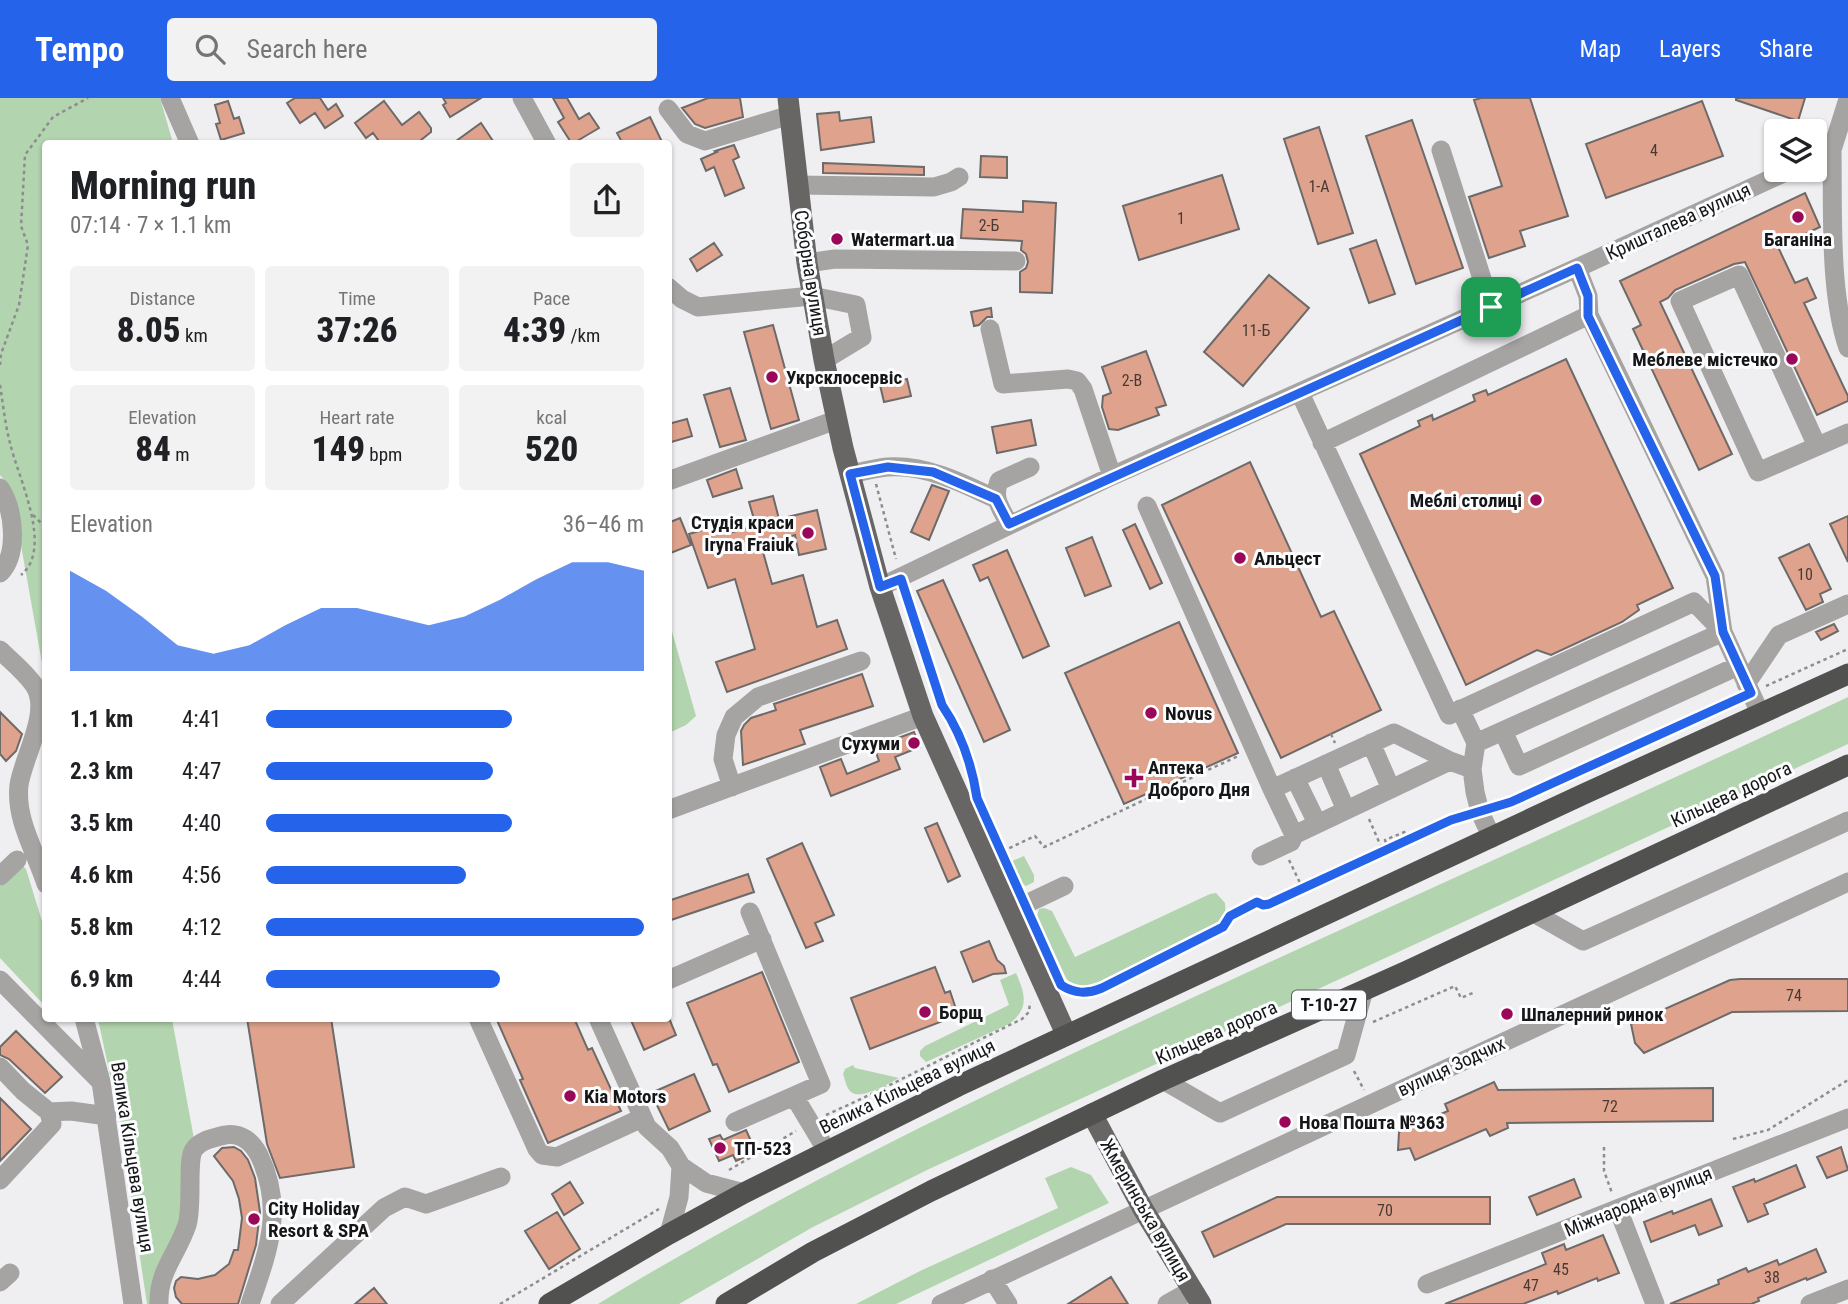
<!DOCTYPE html>
<meta charset="utf-8">
<style>
body{margin:0;font-family:"Roboto Condensed",sans-serif;background:#f2f2f2;color:#202124;height:100vh;display:flex;flex-direction:column;font-size:26px;white-space:nowrap}
*{box-sizing:border-box;margin:0}
p{font-size:23px;color:#757577}
.icon{flex:none;width:38px;height:38px;fill:none;stroke:currentColor;stroke-width:2;stroke-linecap:round;stroke-linejoin:round}
.map{position:relative;flex:1;overflow:hidden}
.drawer{position:absolute;left:42px;top:42px;width:630px;height:882px;display:flex;flex-direction:column;background:#fff;border-radius:7px;box-shadow:0 2px 5px #0004}
.drawer>*{flex:none}
.controls{position:absolute;left:1764px;top:21px;display:grid;gap:14px}
.controls a{display:grid;place-items:center;width:63px;height:63px;border-radius:7px;background:#fff;box-shadow:0 2px 5px #0004;font-size:35px}
.pin{position:absolute;display:grid;place-items:center;width:60px;height:60px;color:#fff;margin:-30px;border-radius:14px;box-shadow:0 4px 10px #0006}
.round{display:grid;place-items:center;flex:none;width:74px;height:74px;border-radius:7px;background:#f2f2f2}
.headline{display:flex;align-items:center;justify-content:space-between;height:119px;padding:0 28px}
h1{font-size:38px;font-weight:800;line-height:52px}
.stats{display:grid;grid-template-columns:repeat(3,1fr);gap:10px;height:119px;padding:7px 28px}
.stats div{display:grid;align-content:center;border-radius:7px;background:#f2f2f2;text-align:center}
.stats b{font-size:35px;font-weight:800}
.stats small{font-size:19px;font-weight:400}
.stats p{font-size:19px}
.chart{height:196px;padding:14px 28px}
.chart p{display:flex;justify-content:space-between}
.chart svg{width:100%;height:126px;margin-top:7px;fill:#2563eb;opacity:.7}
ul{padding:0 28px;list-style:none;font-size:23px}
li{display:grid;grid-template-columns:112px 84px 1fr;align-items:center;height:52px}
li i{height:18px;border-radius:9px;background:#2563eb}
header{display:flex;align-items:center;gap:42px;box-sizing:border-box;height:98px;padding:0 35px;background:#2563eb;color:#fff}
header strong{font-size:33px}
nav{display:flex;gap:38px;margin-inline-start:auto;font-size:24px}
.search{width:490px;height:63px;background:#f2f2f2;display:flex;align-items:center;gap:18px;box-sizing:border-box;padding:0 24px;border-radius:7px;color:#757577;font-size:26px}
.map>svg:first-child{display:block}
.green{fill:#b2d4ae}
.building{fill:#dfa38d;stroke:#6d6a69;stroke-width:2}
.lines{fill:none;stroke-linecap:round;stroke-linejoin:round}
.path{stroke:#8d8d8f;stroke-width:2.5;stroke-dasharray:3.5 3.5;stroke-linecap:butt}
.minor{stroke:#a5a4a3;stroke-width:19}
.major{stroke:#676665;stroke-width:21}
.highway{stroke:#51514f;stroke-width:21}
.route-casing{stroke:#fff;stroke-width:14}
.route{stroke:#2563eb;stroke-width:9}
.poi-dot{fill:#9a0758;stroke:#fcfdff;stroke-width:2.5}
.labels{text-anchor:middle;stroke-width:6;stroke-linejoin:round;paint-order:stroke}
.number-label{font-size:16px;fill:#483934}
.shield{fill:#fcfdff;stroke:#5b5b5d;stroke-width:2}
.shield-label{font-size:18px;font-weight:bold;fill:#161617}
.street-label{font-size:19px;fill:#161617;stroke:#fcfdff}
.poi-label{font-size:19px;font-weight:bold;fill:#161617;stroke:#fcfdff;text-anchor:start}
</style>
<header>
<strong>Tempo</strong>
<div class="search"><svg class="icon" aria-label="search" viewBox="0 0 24 24"><circle cx="10" cy="10" r="6"/><path d="M15 15l6 6"/></svg>Search here</div>
<nav><a>Map</a><a>Layers</a><a>Share</a></nav>
</header>
<div class="map">
<svg width="1848" height="1206" viewBox="0 0 1848 1206">
<rect width="100%" height="100%" fill="#efeff2"/>
<path class="green" d="M0,0H160L173,45L46,46L45,582L11,391L0,377Z
M669,523L696,618L686,627L669,635Z
M1848,599V646L927,1072L813,1129L679,1206H598C785,1092 982,997 1181,905C1403,802 1627,703 1848,599Z
M1024,758L1034,777V784L1026,788L1018,782L1010,764Z
M21,766L26,771L45,833V908L0,860V788Z
M1216,795L1225,805L1226,821L1103,887C1088,893 1076,894 1066,880L1037,818L1039,811L1044,810L1052,813L1075,859L1210,796Z
M1016,875C1025,896 1030,910 1009,926L926,964L920,958V953L925,948L1009,907L1000,882Z
M98,921H172L194,1041L186,1104L155,1206H147L119,1019Z
M853,967L855,970L899,980C889,985 859,1004 850,993C846,989 845,981 843,976L845,971Z
M1071,1069L1091,1077L1109,1105L896,1206H856L920,1173L1058,1110L1045,1080Z"/>
<path class="building" d="M295,0H320L328,12L336,6L343,18L325,30L315,15L300,25L287,5Z
M443,0H481L450,19L443,7L446,5Z
M553,0H567L579,21L589,15L599,30L572,46L558,24L564,20Z
M708,0H740L743,19L705,30L695,26L682,10Z
M1481,0H1530L1568,118L1520,133L1525,148L1489,160L1469,99L1502,88L1474,2Z
M1736,0H1805L1798,23L1736,2Z
M228,3L234,21L239,19L244,35L221,42L216,26L220,25L215,7Z
M384,3L402,27L419,14L431,30V34L416,46H381L373,35L366,40L355,25Z
M1702,3L1723,58L1606,100L1586,46Z
M839,14L840,23L871,19L874,44L821,52L817,16Z
M650,19L663,46H623L617,35Z
M1412,22L1463,170L1416,186L1366,38Z
M481,25L495,46H452Z
M1319,29L1353,135L1318,146L1284,41Z
M734,47L739,59L733,62L744,90L725,98L714,69L706,73L701,61L717,54L715,53Z
M981,58L1007,59V80L980,79Z
M823,65L924,69V77L823,75Z
M1222,77L1239,131L1139,162L1123,108Z
M1805,95L1820,129L1778,149L1795,185L1807,180L1816,200L1804,205L1848,298V303L1817,317L1745,164L1734,166L1675,192L1668,200L1660,204L1732,356L1699,372L1633,231L1641,227L1620,183Z
M1023,103L1056,105L1052,195L1020,194V174L1026,170L1028,164L1026,156L1021,152L1022,143L961,140L963,111L1023,114Z
M830 141a7 7 0 1 1 14 0a7 7 0 1 1-14 0Z
M1376,142L1395,196L1369,205L1350,151Z
M714,145L722,157L697,173L690,161Z
M1269,177L1309,210L1243,288L1204,254Z
M991,210L992,219H987L979,227L974,228L971,214Z
M773,227L799,322L771,331L744,234Z
M1146,253L1166,307L1156,310L1159,317L1118,332L1109,331L1102,309L1103,298L1111,295L1102,269Z
M1566,261L1673,490L1637,507L1639,512L1622,524L1551,557L1537,552L1466,587L1360,356L1420,328L1418,323L1432,317L1433,322L1475,303L1473,297L1486,292L1488,297Z
M907,281L911,298L884,304L880,287Z
M730,290L746,342L720,349L704,297Z
M687,321L692,338L668,345V326Z
M1031,322L1036,347L997,355L992,329Z
M1250,364L1321,519L1334,513L1381,612L1281,660L1162,407Z
M736,371L742,390L713,399L707,382Z
M932,387L949,393L929,442L911,434Z
M773,398L779,421L817,412L826,451L799,457L795,437L761,447L772,486L803,477L817,529L837,522L847,551L727,594L716,564L755,551L735,481L708,490L689,436L726,425L729,435L756,428L749,404Z
M1848,418V464L1830,426Z
M680,420L691,447L668,456V425Z
M1135,426L1162,485L1150,491L1123,432Z
M1092,439L1111,488L1085,498L1066,450Z
M1809,446L1831,491L1820,496L1823,504L1806,512L1779,460Z
M1007,452L1049,548L1023,560L988,479L980,483L973,467Z
M943,482L1010,632L984,644L917,493Z
M1179,524L1238,655L1124,706L1065,575Z
M1834,526L1838,533L1821,542L1816,534Z
M862,576L873,608L800,632L805,646L743,667L741,633L744,627L751,620L776,612L774,606Z
M0,614L22,636L16,653L6,663L0,656Z
M914,634L920,649L895,659L900,671L831,698L820,669L841,661L847,676L879,663L874,649Z
M937,725L960,778L948,784L925,730Z
M802,745L834,817L815,825L823,843L806,850L767,761Z
M748,776L754,794L668,823V803Z
M989,843L997,862L1004,868L1006,875L993,876L973,884L961,854Z
M935,869L945,895L950,893L955,908L953,915L948,921L870,951L851,900Z
M762,874L799,964L729,994L717,966L713,967L687,905Z
M1740,881H1848V913L1732,914L1644,955L1635,945L1631,926L1730,882Z
M247,920H331L354,1069L280,1080L267,1046Z
M496,920H574L588,952L592,950L621,1013L548,1045L520,982L523,981Z
M630,920H669L676,937L644,952Z
M16,933L62,979L45,995L9,961L0,957V949Z
M694,976L710,1013L669,1032L651,995Z
M1494,984L1498,992L1713,990V1023L1507,1025L1508,1030L1490,1038L1486,1031L1415,1062L1410,1050L1398,1052L1399,1034L1448,1013L1445,1006Z
M0,1000L31,1031L0,1063Z
M746,1032L756,1054L736,1063L733,1057L719,1063L709,1041L720,1037L723,1042Z
M234,1049L241,1053L248,1062L255,1080L260,1114L256,1147L238,1206H182L176,1199L174,1190L176,1183L181,1179L198,1181L215,1177L229,1166L234,1152H238L242,1120L239,1101L233,1083L214,1058L222,1050Z
M1841,1049L1848,1072L1827,1080L1817,1059Z
M1796,1067L1805,1089L1764,1106L1768,1116L1748,1124L1733,1089L1754,1081L1755,1084Z
M1574,1081L1581,1099L1537,1117L1529,1099Z
M570,1084L583,1105L564,1117L552,1096Z
M1277,1099H1490V1126H1286L1214,1159L1202,1134Z
M1711,1101L1722,1128L1699,1137L1695,1127L1651,1144L1644,1124L1672,1113L1673,1116Z
M557,1114L580,1151L549,1171L525,1133Z
M1603,1137L1619,1175L1598,1183L1597,1180L1558,1196L1557,1193L1523,1206H1445L1546,1166L1542,1155L1564,1146L1566,1152Z
M1816,1151L1826,1174L1807,1182L1806,1180L1758,1200L1759,1203L1751,1206H1670L1719,1186L1718,1182L1746,1170L1748,1174L1777,1162L1779,1167Z
M1111,1179L1128,1206H1068Z
M374,1190L387,1206H355Z"/>
<g class="lines">
<path class="path" d="M0,267L1,256L19,207L28,147L21,128L25,57L53,19L88,0
M0,287C3,306 5,326 10,345C18,380 54,450 21,477
M876,386L896,461
M33,417L46,430
M906,494L942,607L959,637L968,661L975,688
M1766,588L1848,551
M1331,636L1335,645
M1494,709L1511,704L1734,602
M1369,721L1383,753
M1388,751L1385,742L1407,733
M1003,753L1035,738L1044,749L1238,658
M1289,762L1302,789
M1065,889C1077,897 1090,895 1102,890L1223,829L1230,818L1257,804L1263,807L1269,806L1451,722L1465,718
M1373,924L1455,888L1461,900L1475,894
M1354,973L1364,992
M826,1017C893,987 956,953 1022,921L1029,914L1030,904
M1733,1041L1768,1032L1848,982
M1604,1049V1073L1612,1095
M729,1072L796,1033
M500,1206L659,1111"/>
<path class="minor" d="M170,0L190,46
M522,0L547,46
M668,11L687,36L705,43L790,17
M1441,52L1491,209
M1832,52C1833,111 1829,195 1848,250
M1815,60L1832,52L1848,1
M798,87L934,89L951,84L959,79
M807,165L835,161L1016,163
M1577,170L1588,198L1589,217L1715,478L1723,534L1760,615
M668,189L682,201L698,209L812,198L856,207L862,239L824,262
M990,231L1003,286L1068,281L1077,283L1083,291L1112,378
M1300,295L1449,617L1694,504L1723,534
M1322,345L1589,217
M1817,348L1739,177L1680,203L1758,374L1848,335
M850,376C862,374 875,370 887,369C925,366 963,385 996,401
M668,383L836,322
M0,390C14,411 19,456 0,475
M1147,408L1272,691
M1009,426C1001,410 992,401 999,383L1030,369
M880,489L1112,378L1577,170L1790,72
M0,552C11,563 25,574 34,587C52,613 23,659 19,687C15,722 36,754 46,786
M1746,586L1779,537L1848,506
M1460,611L1476,645L1472,671L1475,694L1480,714L1492,740
M1503,633L1519,668L1738,568
M1371,645L1391,691
M1476,645L1723,534
M1326,666L1346,712
M1295,680L1317,725
M732,689L723,661L726,637L734,619L758,599L861,563
M668,712L923,618
M1294,737L1450,663
M1261,758L1291,744L1294,737L1272,691L1394,635L1450,663L1472,671
M0,778L17,762
M1011,813L1064,788
M1532,814L1583,843L1848,723
M0,882L100,983
M668,882L762,841
M84,920L101,984L133,1206
M478,920L537,1051L542,1057L557,1059L642,1020
M598,920L647,1029L670,1050L681,1068
M0,969L23,993L49,1014L71,1013L107,1018
M1163,982L1220,1015L1346,957L1364,892
M794,998L827,1053
M735,1024L821,986L750,814
M0,1082L52,1026L49,1014
M1618,1111L1655,1206
M669,1136L679,1099L681,1068L706,1085L744,1095
M992,1181L1008,1206
M0,1184L10,1175
M1427,1186L1848,1020
M159,1206C158,1173 177,1157 187,1127C193,1107 187,1066 193,1053C199,1042 214,1040 225,1037C241,1034 252,1044 259,1057C285,1111 268,1153 250,1206
M280,1206L384,1110L405,1099L426,1106L501,1079
M941,1206L1848,784
M1167,1206L1192,1192
M1810,1206L1848,1191"/>
<path class="major" d="M788,0L807,165L824,262L843,350L880,489L923,618L1066,936
M1092,1016L1143,1111L1201,1206"/>
<path class="highway" d="M549,1206L669,1136L744,1095L958,988L1586,695L1848,576
M726,1206L813,1154L931,1093L1163,982L1407,873L1848,667"/>
</g>
<g class="lines">
<defs>
<path id="route" d="M1577,170L1588,198V218L1715,478L1723,534L1751,595L1511,704L1451,722L1269,806L1263,807L1257,804L1230,818L1223,829L1102,890C1087,896 1075,896 1061,887L977,700C972,667 961,635 942,607L901,481L880,489L850,376L888,369L933,374L996,401L1009,426Z"/>
</defs>
<use href="#route" class="route-casing"/>
<use href="#route" class="route"/>
</g>
<g class="poi-dot">
<circle cx="1798" cy="119" r="7"/>
<circle cx="837" cy="141" r="7"/>
<circle cx="1792" cy="261" r="7"/>
<circle cx="772" cy="279" r="7"/>
<circle cx="1536" cy="402" r="7"/>
<circle cx="808" cy="435" r="7"/>
<circle cx="1240" cy="460" r="7"/>
<circle cx="1151" cy="615" r="7"/>
<circle cx="914" cy="645" r="7"/>
<path d="M1130.5 669.5h7v7h7v7h-7v7h-7v-7h-7v-7h7z"/>
<circle cx="925" cy="914" r="7"/>
<circle cx="1507" cy="916" r="7"/>
<circle cx="570" cy="998" r="7"/>
<circle cx="1285" cy="1024" r="7"/>
<circle cx="720" cy="1050" r="7"/>
<circle cx="254" cy="1121" r="7"/>
</g>
<g class="labels">
<g class="number-label">
<text x="1654" y="58">4</text>
<text x="1319" y="94">1-А</text>
<text x="1181" y="126">1</text>
<text x="989" y="133">2-Б</text>
<text x="1256" y="238">11-Б</text>
<text x="1132" y="288">2-В</text>
<text x="1805" y="482">10</text>
<text x="1794" y="903">74</text>
<text x="1610" y="1014">72</text>
<text x="1385" y="1118">70</text>
<text x="1561" y="1177">45</text>
<text x="1772" y="1185">38</text>
<text x="1531" y="1193">47</text>
</g>
<rect class="shield" x="1292" y="892.5" width="74" height="29" rx="5"/>
<g class="shield-label">
<text x="1329" y="913">Т-10-27</text>
</g>
<g class="street-label">
<text transform="translate(1678 123) rotate(-25)" y="7">Кришталева вулиця</text>
<text transform="translate(811 175) rotate(81)" y="7">Соборна вулиця</text>
<text transform="translate(1731 696) rotate(-25)" y="7">Кільцева дорога</text>
<text transform="translate(1216 934) rotate(-24)" y="7">Кільцева дорога</text>
<text transform="translate(1451 968) rotate(-25)" y="7">вулиця Зодчих</text>
<text transform="translate(907 988) rotate(-26)" y="7">Велика Кільцева вулиця</text>
<text transform="translate(133 1059) rotate(81)" y="7">Велика Кільцева вулиця</text>
<text transform="translate(1638 1103) rotate(-22)" y="7">Міжнародна вулиця</text>
<text transform="translate(1146 1112) rotate(60)" y="7">Жмеринська вулиця</text>
</g>
<g class="poi-label">
<text x="851" y="148">Watermart.ua</text>
<text x="1798" y="148" text-anchor="middle">Баганіна</text>
<text x="1778" y="268" text-anchor="end">Меблеве містечко</text>
<text x="786" y="286">Укрсклосервіс</text>
<text x="1522" y="409" text-anchor="end">Меблі столиці</text>
<text x="794" y="431" text-anchor="end">Студія краси<tspan x="794" dy="22">Iryna Fraiuk</tspan></text>
<text x="1254" y="467">Альцест</text>
<text x="1165" y="622">Novus</text>
<text x="900" y="652" text-anchor="end">Сухуми</text>
<text x="1148" y="676">Аптека<tspan x="1148" dy="22">Доброго Дня</tspan></text>
<text x="939" y="921">Борщ</text>
<text x="1521" y="923">Шпалерний ринок</text>
<text x="584" y="1005">Kia Motors</text>
<text x="1299" y="1031">Нова Пошта №363</text>
<text x="734" y="1057">ТП-523</text>
<text x="268" y="1117">City Holiday<tspan x="268" dy="22">Resort &amp; SPA</tspan></text>
</g>
</g>
</svg>
<div class="controls">
<a><svg class="icon" aria-label="layers" viewBox="0 0 24 24"><path d="M12 4l9 5-9 5-9-5zM3 14l9 5 9-5"/></svg></a>
</div>
<div class="pin" style="left:1491px;top:209px;background:#1e9e55"><svg class="icon" aria-label="arrive" viewBox="0 0 24 24"><path d="M6 21V4h12l-3 4 3 4H6"/></svg></div>
<section class="drawer">
<div class="headline"><div><h1>Morning run</h1><p>07:14 · 7 × 1.1 km</p></div><a class="round"><svg class="icon" aria-label="share" viewBox="0 0 24 24"><path d="M12 15V3M7 8l5-5 5 5M5 13v7h14v-7"/></svg></a></div>
<div class="stats">
<div><p>Distance</p><b>8.05<small> km</small></b></div>
<div><p>Time</p><b>37:26</b></div>
<div><p>Pace</p><b>4:39<small> /km</small></b></div>
</div>
<div class="stats">
<div><p>Elevation</p><b>84<small> m</small></b></div>
<div><p>Heart rate</p><b>149<small> bpm</small></b></div>
<div><p>kcal</p><b>520</b></div>
</div>
<div class="chart"><p><span>Elevation</span>36–46 m</p>
<svg viewBox="0 0 160 44" preserveAspectRatio="none"><path d="M0 44V9L10 16L20 25L30 35L40 38L50 35L60 28L70 22L80 22L90 25L100 28L110 25L120 19L130 12L140 6L150 6L160 9V44z"/></svg>
</div>
<ul>
<li><b>1.1 km</b>4:41<i style="width:65%"></i></li>
<li><b>2.3 km</b>4:47<i style="width:60%"></i></li>
<li><b>3.5 km</b>4:40<i style="width:65%"></i></li>
<li><b>4.6 km</b>4:56<i style="width:53%"></i></li>
<li><b>5.8 km</b>4:12<i style="width:100%"></i></li>
<li><b>6.9 km</b>4:44<i style="width:62%"></i></li>
</ul>
</section>
</div>
